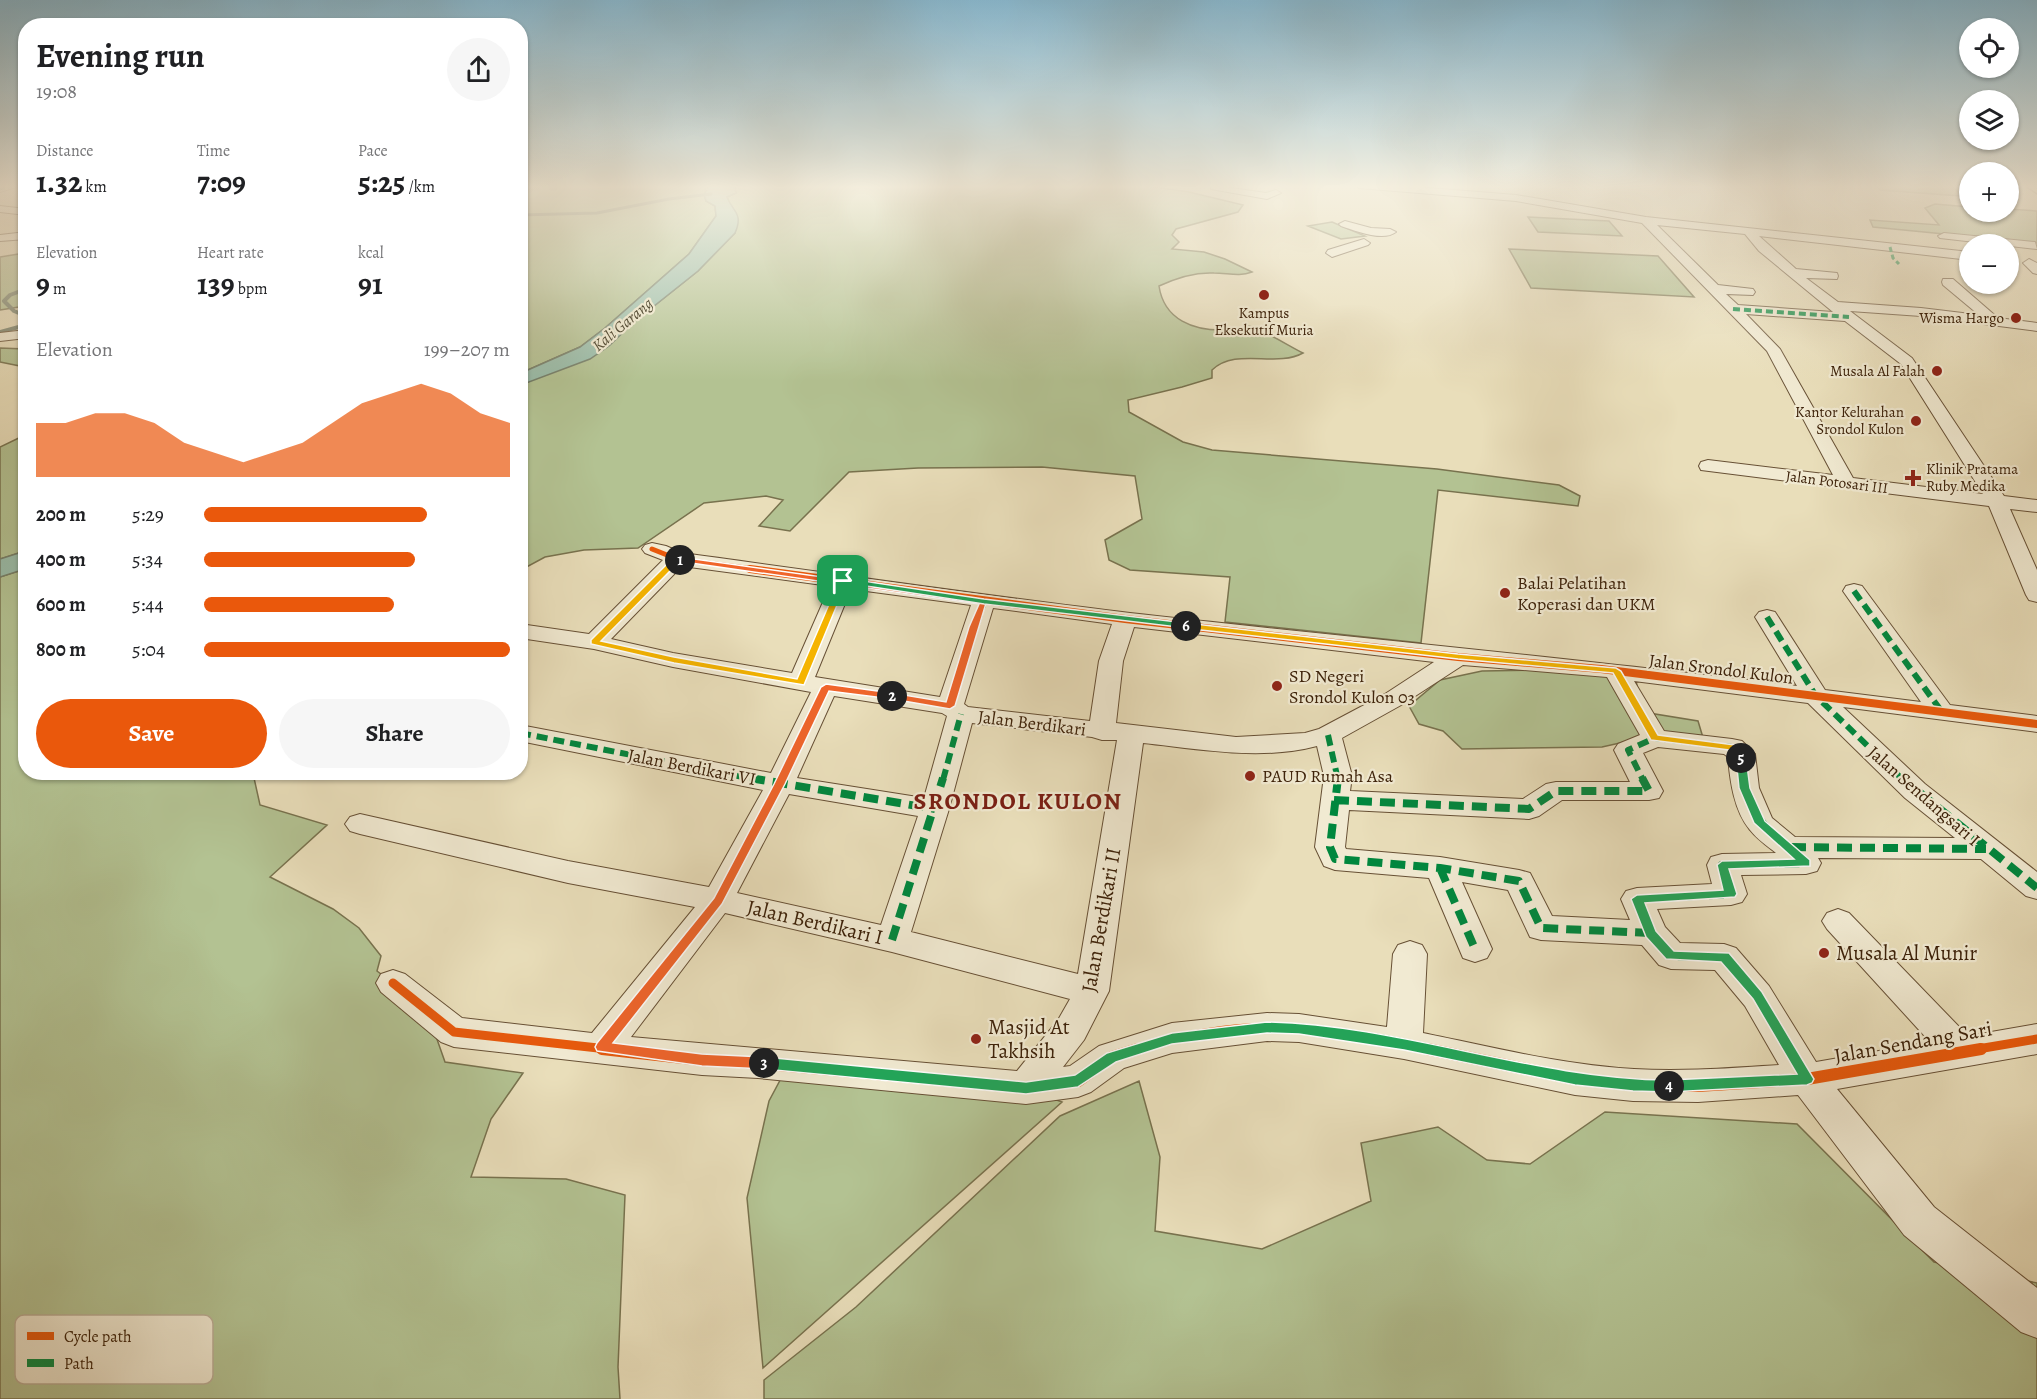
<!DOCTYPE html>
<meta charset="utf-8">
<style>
body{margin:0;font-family:Alegreya,serif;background:#f6f6f6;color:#202124;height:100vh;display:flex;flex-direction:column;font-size:22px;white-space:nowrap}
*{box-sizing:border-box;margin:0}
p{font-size:20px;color:#757577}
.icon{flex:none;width:33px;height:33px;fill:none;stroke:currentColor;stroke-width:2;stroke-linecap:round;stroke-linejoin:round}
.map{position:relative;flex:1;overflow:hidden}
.sheet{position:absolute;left:18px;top:18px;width:510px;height:762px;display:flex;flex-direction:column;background:#fff;border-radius:24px;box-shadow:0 2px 4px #0004}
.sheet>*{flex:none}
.fabs{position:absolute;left:1959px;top:18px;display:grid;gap:12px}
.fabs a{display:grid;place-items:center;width:60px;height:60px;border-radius:50%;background:#fff;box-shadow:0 2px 4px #0004;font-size:30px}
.pin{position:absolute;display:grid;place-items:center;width:51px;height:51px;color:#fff;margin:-26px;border-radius:12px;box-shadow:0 3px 9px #0006}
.km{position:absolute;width:30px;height:30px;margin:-15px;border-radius:50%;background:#222;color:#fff;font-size:16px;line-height:30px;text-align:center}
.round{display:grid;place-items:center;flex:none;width:63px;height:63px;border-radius:32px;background:#f6f6f6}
.headline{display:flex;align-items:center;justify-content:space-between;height:102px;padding:0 18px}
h1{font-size:33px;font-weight:600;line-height:45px}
.figures{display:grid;grid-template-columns:repeat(3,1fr);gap:9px;height:102px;padding:6px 18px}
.figures div{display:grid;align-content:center}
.figures b{font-size:30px;font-weight:600}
.figures small{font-size:16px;font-weight:400}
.figures p{font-size:16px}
.chart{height:168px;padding:12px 18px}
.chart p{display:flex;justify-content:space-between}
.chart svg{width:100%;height:108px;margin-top:6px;fill:#ea580c;opacity:.7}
.cta{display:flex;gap:12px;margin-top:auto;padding:12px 18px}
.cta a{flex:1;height:69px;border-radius:36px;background:#ea580c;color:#fff;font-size:24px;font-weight:600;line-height:69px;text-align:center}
.cta a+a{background:#f6f6f6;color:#202124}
ul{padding:0 18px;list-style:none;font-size:20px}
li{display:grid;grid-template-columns:96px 72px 1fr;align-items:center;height:45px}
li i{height:15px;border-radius:8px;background:#ea580c}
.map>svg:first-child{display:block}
.green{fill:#b3c292;stroke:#78724e;stroke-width:1.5}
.water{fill:#99bdaa;stroke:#747f6a;stroke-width:1.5}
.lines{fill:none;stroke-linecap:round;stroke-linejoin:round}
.stream-far1{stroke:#747f6a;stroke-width:3}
.stream{stroke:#747f6a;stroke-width:4}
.street-casing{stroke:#675035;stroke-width:2}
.highway-casing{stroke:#3c2109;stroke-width:3}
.street{fill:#f1ead2;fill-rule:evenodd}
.highway{fill:#e9deba;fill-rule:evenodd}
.quiet-far5{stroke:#00873e;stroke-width:3;stroke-dasharray:5 3;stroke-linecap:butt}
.quiet-far4{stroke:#00873e;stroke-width:4;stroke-dasharray:7 4;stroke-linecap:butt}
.quiet-far3{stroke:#00873e;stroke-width:4.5;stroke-dasharray:9 4.5;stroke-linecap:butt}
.quiet-far2{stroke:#00873e;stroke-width:6;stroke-dasharray:11 6;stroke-linecap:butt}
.quiet-far1{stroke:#00873e;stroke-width:8;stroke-dasharray:15 8;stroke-linecap:butt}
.quiet{stroke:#00873e;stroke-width:10;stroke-dasharray:20 10;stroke-linecap:butt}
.cycleway-far3-casing{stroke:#f1ead2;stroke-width:8}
.cycleway-far2-casing{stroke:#f1ead2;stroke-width:11}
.cycleway-far1-casing{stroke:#f1ead2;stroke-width:13}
.cycleway-casing{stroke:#f1ead2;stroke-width:16}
.cycleway-far3{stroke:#e8590c;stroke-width:5}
.cycleway-far2{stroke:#e8590c;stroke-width:8}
.cycleway-far1{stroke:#e8590c;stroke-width:9}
.cycleway{stroke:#e8590c;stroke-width:12}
.split-1{fill:#f5b400;stroke:#fff;stroke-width:1.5}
.split-2{fill:#f0652b;stroke:#fff;stroke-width:1.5}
.split-3{fill:#f0652b;stroke:#fff;stroke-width:1.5}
.split-4{fill:#22a559;stroke:#fff;stroke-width:1.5}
.split-5{fill:#22a559;stroke:#fff;stroke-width:1.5}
.split-6{fill:#f5b400;stroke:#fff;stroke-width:1.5}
.split-7{fill:#22a559;stroke:#fff;stroke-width:1.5}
.poi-dot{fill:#8f2418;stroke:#f1ead2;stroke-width:2}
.labels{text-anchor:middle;stroke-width:4.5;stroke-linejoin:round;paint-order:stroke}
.far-poi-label{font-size:15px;fill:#3c2109;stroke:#f1ead2;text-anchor:end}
.far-street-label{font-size:15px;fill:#3c2109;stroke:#f1ead2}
.far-water-label{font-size:16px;font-style:italic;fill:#585039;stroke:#f1ead2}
.poi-label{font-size:18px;fill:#3c2109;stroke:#f1ead2;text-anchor:start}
.street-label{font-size:18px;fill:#3c2109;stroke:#f1ead2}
.near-street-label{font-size:21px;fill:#3c2109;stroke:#f1ead2}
.near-poi-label{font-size:21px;fill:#3c2109;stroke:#f1ead2;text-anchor:start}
.district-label{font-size:24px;font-weight:bold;letter-spacing:1.5px;fill:#7a1f14;stroke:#f1ead2}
.key{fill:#f1ead2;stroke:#bbae96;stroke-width:1.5}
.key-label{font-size:16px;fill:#3c2109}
</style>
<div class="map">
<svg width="2037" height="1399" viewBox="0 0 2037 1399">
<rect width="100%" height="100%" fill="#e9deba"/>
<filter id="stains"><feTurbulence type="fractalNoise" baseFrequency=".00333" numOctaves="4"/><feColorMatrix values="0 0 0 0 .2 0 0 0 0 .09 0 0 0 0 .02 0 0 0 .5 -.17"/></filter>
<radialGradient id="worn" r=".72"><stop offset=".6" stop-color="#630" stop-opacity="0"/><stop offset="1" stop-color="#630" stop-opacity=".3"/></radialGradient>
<path class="green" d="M521,185H709L705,189L706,201L715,206L716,216L689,254L605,328L580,347L521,373Z
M734,185H1140L1189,192L1243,205L1238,212L1176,229L1172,235L1179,242L1172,249L1204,252L1225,259L1252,272C1239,277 1228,273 1214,273C1196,272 1176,278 1159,286C1164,320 1194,331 1225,330C1233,330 1241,326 1248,326C1259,327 1292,348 1303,353C1276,368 1236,347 1212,370V378L1182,387L1128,400L1129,412L1183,442L1212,450L1437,469L1559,485L1580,496L1578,506L1438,490L1421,643L1225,622L1230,577L1130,570L1109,560L1105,540L1142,519L1135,476L1042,467L918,468L849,472L790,531L759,526L783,500L766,496L704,503L638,548L584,550L545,557L521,570V385L609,345L634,322L698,271L735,233L727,197L736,193Z
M1876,185H1951L1962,196L1880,190Z
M1935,204L1969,207L1970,212H2008L2009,209L2037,211V243L1873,227L1870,220L1939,225L1925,208Z
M1528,217L1609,221L1622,236L1538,232Z
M1332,222L1365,236L1341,239L1308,226Z
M1509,249L1658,256L1694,297L1531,288Z
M25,253V306L0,310V257Z
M0,348L25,349V367L0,362Z
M25,435V551L0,559V447Z
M25,569L26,772L258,773L254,778L260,805L327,825L270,877L333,909L359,928L381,956L377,971L426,1008L445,1062L523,1073L491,1119L471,1177L566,1179L625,1195L618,1367L620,1399H0V577Z
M1533,670L1601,674L1636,681L1643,712L1698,721L1704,741L1651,736L1602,747L1462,749L1443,731L1419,724L1409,706L1440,680L1482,671Z
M785,1071L1054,1099L1062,1102L763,1368L747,1198L769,1101Z
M1139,1081L1160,1157L1155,1231L1262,1249L1371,1201L1361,1143L1438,1127L1487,1160L1530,1164L1605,1112L1797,1124L1934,1262L2037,1283V1399H764V1380L856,1307L1060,1116Z"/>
<path class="water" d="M709,185H734L736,193L727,197C732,211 744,213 735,233L698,271L634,322L609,346L590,359L521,385V373L580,347L605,328L689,254L716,216L715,206L706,201L704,195Z
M25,551V569L0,577V559Z"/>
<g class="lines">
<path class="stream-far1" d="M520,215L597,213L669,199L711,194"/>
<path class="stream" d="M26,289L10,295L4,301L14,311L26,316
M0,332L26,325"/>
<defs>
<path id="street" d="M6,185H22L0,192V186Z
M1211,185L1266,193L1276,190L1281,193L1267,199L1211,189Z
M1354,185H1392L1516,195L1646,217L1970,252V260L1759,236L1796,269L1837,273L1838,276L1837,279L1806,278L1838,302L1921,308L1979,315L1943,285L1942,282L1943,279H1953L1998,318L2037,323V331L1921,316L1850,311L1912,358L2004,496L2037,500V512L2010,509L2037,570V602L2029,600L2026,595L1989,506L1701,470L1699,466L1701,462L1708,460L1833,475L1767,351L1642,223L1516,201L1359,188ZM1657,225L1745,234L1759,251L1833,312L1738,305L1726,294L1753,295L1755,292L1753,289L1718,285ZM1746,314L1845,321L1901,364L1983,494L1853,478L1780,349Z
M0,206L26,209V215L0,212Z
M1345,221L1371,228L1390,229L1396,232C1383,242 1356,231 1341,226L1339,224Z
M26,232V239L0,241V235Z
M1944,233L2035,242L2037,249L1940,238L1938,236Z
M1364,239L1370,243L1368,245L1332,257L1326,253L1328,250Z
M2029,259L2037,263V274L2033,273L2023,263Z
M26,330V338L0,341V333Z
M652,543L666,546L682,553C831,573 980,595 1130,613C1352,638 1575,658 1797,686L1755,617L1759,612L1767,610L1775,612L1825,690L1921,702L1843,591L1846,586L1854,584L1862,586L1950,705L2037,716V732L1843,707L1925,784L2037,872V899L2026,896L1981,859L1818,858L1821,863L1817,871L1806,874L1741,875L1747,894L1742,902L1731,905L1657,909L1665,927L1680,943L1724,944L1736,948L1769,986L1816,1062L1930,1042L1827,929L1822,921L1827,913L1838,909L1849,913L1968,1036L2037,1024V1054L1837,1089L1934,1207L2037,1288V1338L2021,1332L1904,1235L1798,1095L1698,1102L1633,1101L1575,1095L1404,1059L1299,1042L1267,1041L1172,1053L1124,1068L1091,1092L1078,1097L1026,1104L758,1078L702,1075L454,1047L441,1042L381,992L376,983L381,974L393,970L405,974L462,1018L592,1033L695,907L568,883L360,834L350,831L345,824L350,817L360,814L568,861L709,887L763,790L520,741V725L771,773L811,692L673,667L594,649L520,638V624L589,634L663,560L645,553L642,549L645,545ZM682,566L830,586L792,673L673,653L611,639ZM851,589L971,605L940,697L815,677ZM993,608L1112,624L1099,661L1090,721L968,707L964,704ZM1134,627L1434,662L1385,694L1319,729L1305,733L1236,737L1116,723L1123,661ZM1463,665L1607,677L1640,735L1618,744L1614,750L1630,782H1556L1546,784L1523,799L1350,791L1352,776L1342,738L1403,704ZM1634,681L1808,703L1905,798L1955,838L1795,837L1772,818L1759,788L1755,754L1742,741L1732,739L1664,731ZM834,696L942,713L947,716L924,798L797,778ZM972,723L1092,737L1102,740H1117L1078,974L911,932L949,809ZM1143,743C1200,749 1261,761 1317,746L1324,776L1315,847L1324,866L1335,870L1429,878L1463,958L1475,962L1487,958L1492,949L1462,882L1508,890L1530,937L1541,940L1642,945L1659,965L1671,969L1715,970L1745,1006L1779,1065C1731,1068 1682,1072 1634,1069C1562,1065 1492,1047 1423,1033L1427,954L1422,945L1410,941L1398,945L1393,954L1387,1027L1299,1014L1267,1013L1172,1023L1099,1046L1070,1066L1063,1067L1084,1040L1109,991ZM1658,747L1724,754L1728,757C1730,781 1734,811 1750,830C1757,839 1767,846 1776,853L1722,854L1711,857L1707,865L1712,884L1637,888L1626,891L1621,899L1630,920L1552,916L1530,873L1519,870L1440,857L1346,849L1345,847L1349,810L1529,819L1539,816L1562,800H1649L1659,798L1663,791L1643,753ZM789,794L918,816L881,925L737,893ZM725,913L892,952L1070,999L1058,1020L1017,1071L631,1037Z"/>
<path id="highway" d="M2025,185H2037V193Z"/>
</defs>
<use href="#street" class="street-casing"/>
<use href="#highway" class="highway-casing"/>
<use href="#street" class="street"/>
<use href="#highway" class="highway"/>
<path class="quiet-far5" d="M0,189L17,185
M1890,247L1893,258L1899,264"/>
<path class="quiet-far4" d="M1733,309L1849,317"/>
<path class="quiet-far3" d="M666,570L677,559"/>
<path class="quiet-far2" d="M1854,591L1942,712
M1767,617L1816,696L1903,780
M594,642L667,569
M1616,671L1655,738L1628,750L1643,780
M950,706L984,602
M520,733L758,780
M1328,735L1338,780
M1655,738L1732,747L1741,754L1744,780
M782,780L826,687
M943,780L961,714"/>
<path class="quiet-far1" d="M750,778L935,809
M1338,778L1330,847L1335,859L1440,868L1519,881L1541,928L1651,933
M1744,778C1749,820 1776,837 1806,863L1722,865L1731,894L1637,899L1651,933L1671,956L1724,957L1757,996L1790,1050
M1902,778L2037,888
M1334,800L1529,809L1556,791H1649L1642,778
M1791,847L1986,849
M1440,868L1475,949
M892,940L943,778
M602,1047L718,900L783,778"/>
<path class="quiet" d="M1789,1049L1807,1079"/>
<defs>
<path id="cycleway-far3" d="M652,549L677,559L761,570"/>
<path id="cycleway-far2" d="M750,569L1125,619L1458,657L1601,669L2037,724"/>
<path id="cycleway-far1" d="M393,983L454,1032L616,1050
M1133,1050C1174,1037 1227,1027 1270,1027C1324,1027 1381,1039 1434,1050
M1972,1050L2037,1039"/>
<path id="cycleway" d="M602,1049L702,1060L758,1063L1026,1088L1078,1081L1112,1057L1138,1049
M1427,1049L1575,1079L1633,1085L1698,1086L1807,1079L1981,1049"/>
</defs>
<use href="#cycleway-far3" class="cycleway-far3-casing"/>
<use href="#cycleway-far2" class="cycleway-far2-casing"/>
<use href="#cycleway-far1" class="cycleway-far1-casing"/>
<use href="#cycleway" class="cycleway-casing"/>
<use href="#cycleway-far3" class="cycleway-far3"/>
<use href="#cycleway-far2" class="cycleway-far2"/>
<use href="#cycleway-far1" class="cycleway-far1"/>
<use href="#cycleway" class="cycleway"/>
</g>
<linearGradient id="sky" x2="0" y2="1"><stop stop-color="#88b8cf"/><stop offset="0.49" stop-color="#f5f0e0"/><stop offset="1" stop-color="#f5f0e0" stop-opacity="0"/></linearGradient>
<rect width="2037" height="381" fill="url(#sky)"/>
<path class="split-1" d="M674,557L684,560L679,562L601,641L674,657L797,679L839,581L846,579L847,581L804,685L674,663L591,644V640Z"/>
<path class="split-2" d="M680,557L987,600L955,706L950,709L892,699L887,696L892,693L946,702L969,627L979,604L677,561L676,560Z"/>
<path class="split-3" d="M826,684L892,693L897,696L892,699L829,691L785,784L722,904L613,1043L702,1054L764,1057L769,1059L771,1063L769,1067L764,1069L702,1066L597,1051L595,1047L597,1043L714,898L774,784L821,687Z"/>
<path class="split-4" d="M1267,1022C1403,1025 1533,1079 1669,1080L1674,1081L1676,1086L1674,1090L1669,1092L1633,1091L1575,1085L1404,1050L1299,1034L1267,1033L1172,1044L1116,1062L1078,1087L1026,1094L764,1069L759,1067L757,1063L759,1059L764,1057L1026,1082L1075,1075L1107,1053L1172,1033Z"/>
<path class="split-5" d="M1741,755L1746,758L1750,788L1765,821L1810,860V866L1729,869L1737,894L1735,897L1645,903L1656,931L1674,951L1729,953L1762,992L1814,1079L1812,1083L1807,1085L1669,1092L1664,1090L1662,1086L1664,1081L1669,1080L1797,1074L1753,999L1721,962L1666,959L1646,937L1631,899L1637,895L1723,890L1717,865L1722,861L1794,859L1754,823L1739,788L1736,758Z"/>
<path class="split-6" d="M1186,623L1458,654L1616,668L1621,671L1658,735L1735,745L1744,752L1746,758L1745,761H1737L1735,755L1729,750L1651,740L1613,673L1458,659L1183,628V624Z"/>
<path class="split-7" d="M843,578L984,599L1186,623L1191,626L1186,628L984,604L840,582L839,581Z"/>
<g class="poi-dot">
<circle cx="1264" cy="295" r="6"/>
<circle cx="2016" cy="318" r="6"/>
<circle cx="1937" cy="371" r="6"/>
<circle cx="1916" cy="421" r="6"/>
<path d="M1910 469h6v6h6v6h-6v6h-6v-6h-6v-6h6z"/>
<circle cx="1505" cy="593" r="6"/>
<circle cx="1277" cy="686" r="6"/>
<circle cx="1250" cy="776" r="6"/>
<circle cx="1824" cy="953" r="6"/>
<circle cx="976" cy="1039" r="6"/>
</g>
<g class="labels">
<g class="far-poi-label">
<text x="1264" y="318" text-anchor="middle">Kampus<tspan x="1264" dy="17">Eksekutif Muria</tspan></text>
<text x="2004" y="323">Wisma Hargo</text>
<text x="1925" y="376">Musala Al Falah</text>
<text x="1904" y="417">Kantor Kelurahan<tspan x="1904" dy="17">Srondol Kulon</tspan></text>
<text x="1926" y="474" text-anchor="start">Klinik Pratama<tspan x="1926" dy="17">Ruby Medika</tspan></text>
</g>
<g class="far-street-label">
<text transform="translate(1837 482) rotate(7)" y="5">Jalan Potosari III</text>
</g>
<g class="far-water-label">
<text transform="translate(622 324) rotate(-40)" y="6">Kali Garang</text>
</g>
<g class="poi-label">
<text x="1517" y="589">Balai Pelatihan<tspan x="1517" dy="21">Koperasi dan UKM</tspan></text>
<text x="1289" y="682">SD Negeri<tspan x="1289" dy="21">Srondol Kulon 03</tspan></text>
<text x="1262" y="782">PAUD Rumah Asa</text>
</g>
<g class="street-label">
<text transform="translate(1721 669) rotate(7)" y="6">Jalan Srondol Kulon</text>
<text transform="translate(1032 723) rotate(7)" y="6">Jalan Berdikari</text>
<text transform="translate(692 767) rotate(11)" y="6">Jalan Berdikari VI</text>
<text transform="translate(1924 796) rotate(41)" y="6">Jalan Sendangsari I</text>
</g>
<g class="near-street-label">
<text transform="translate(1101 920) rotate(-80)" y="7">Jalan Berdikari II</text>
<text transform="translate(815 922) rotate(13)" y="7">Jalan Berdikari I</text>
<text transform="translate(1913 1042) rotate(-10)" y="7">Jalan Sendang Sari</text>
</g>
<g class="near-poi-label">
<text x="1836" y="960">Musala Al Munir</text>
<text x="988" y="1034">Masjid At<tspan x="988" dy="24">Takhsih</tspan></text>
</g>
<g class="district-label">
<text x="1018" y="809">SRONDOL KULON</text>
</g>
</g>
<rect x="15" y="1315" width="198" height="69" rx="9" class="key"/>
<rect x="27" y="1332" width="27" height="8" fill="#e8590c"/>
<rect x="27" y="1359" width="27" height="8" fill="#00873e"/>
<g class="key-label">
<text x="64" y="1342">Cycle path</text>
<text x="64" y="1369">Path</text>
</g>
<rect width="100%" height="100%" filter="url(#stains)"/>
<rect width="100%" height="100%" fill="url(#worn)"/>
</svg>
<div class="fabs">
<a><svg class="icon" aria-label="locate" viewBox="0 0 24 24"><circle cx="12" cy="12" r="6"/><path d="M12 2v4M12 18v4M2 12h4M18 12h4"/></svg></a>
<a><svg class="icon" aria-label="layers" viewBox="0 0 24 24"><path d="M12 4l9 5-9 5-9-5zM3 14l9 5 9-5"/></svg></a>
<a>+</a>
<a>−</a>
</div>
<div class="pin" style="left:843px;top:581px;background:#1e9e55"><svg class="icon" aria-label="arrive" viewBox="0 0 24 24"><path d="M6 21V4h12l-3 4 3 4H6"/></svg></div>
<b class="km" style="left:680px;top:560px">1</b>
<b class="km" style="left:892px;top:696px">2</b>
<b class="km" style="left:764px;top:1063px">3</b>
<b class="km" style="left:1669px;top:1086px">4</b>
<b class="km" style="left:1741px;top:758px">5</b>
<b class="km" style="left:1186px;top:626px">6</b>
<section class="sheet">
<div class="headline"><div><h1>Evening run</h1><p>19:08</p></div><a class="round"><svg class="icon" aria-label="share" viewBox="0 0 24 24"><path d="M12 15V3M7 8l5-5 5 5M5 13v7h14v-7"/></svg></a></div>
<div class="figures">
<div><p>Distance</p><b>1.32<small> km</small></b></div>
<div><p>Time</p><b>7:09</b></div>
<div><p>Pace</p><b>5:25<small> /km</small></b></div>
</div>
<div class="figures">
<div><p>Elevation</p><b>9<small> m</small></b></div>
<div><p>Heart rate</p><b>139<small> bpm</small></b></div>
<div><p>kcal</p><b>91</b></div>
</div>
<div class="chart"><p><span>Elevation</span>199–207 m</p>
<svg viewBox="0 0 160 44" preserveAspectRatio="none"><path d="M0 44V22L10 22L20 18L30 18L40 22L50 30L60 34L70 38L80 34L90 30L100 22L110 14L120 10L130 6L140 10L150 18L160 22V44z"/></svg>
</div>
<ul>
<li><b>200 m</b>5:29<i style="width:73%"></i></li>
<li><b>400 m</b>5:34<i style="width:69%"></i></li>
<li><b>600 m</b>5:44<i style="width:62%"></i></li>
<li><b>800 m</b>5:04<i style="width:100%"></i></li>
</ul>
<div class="cta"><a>Save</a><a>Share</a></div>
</section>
</div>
